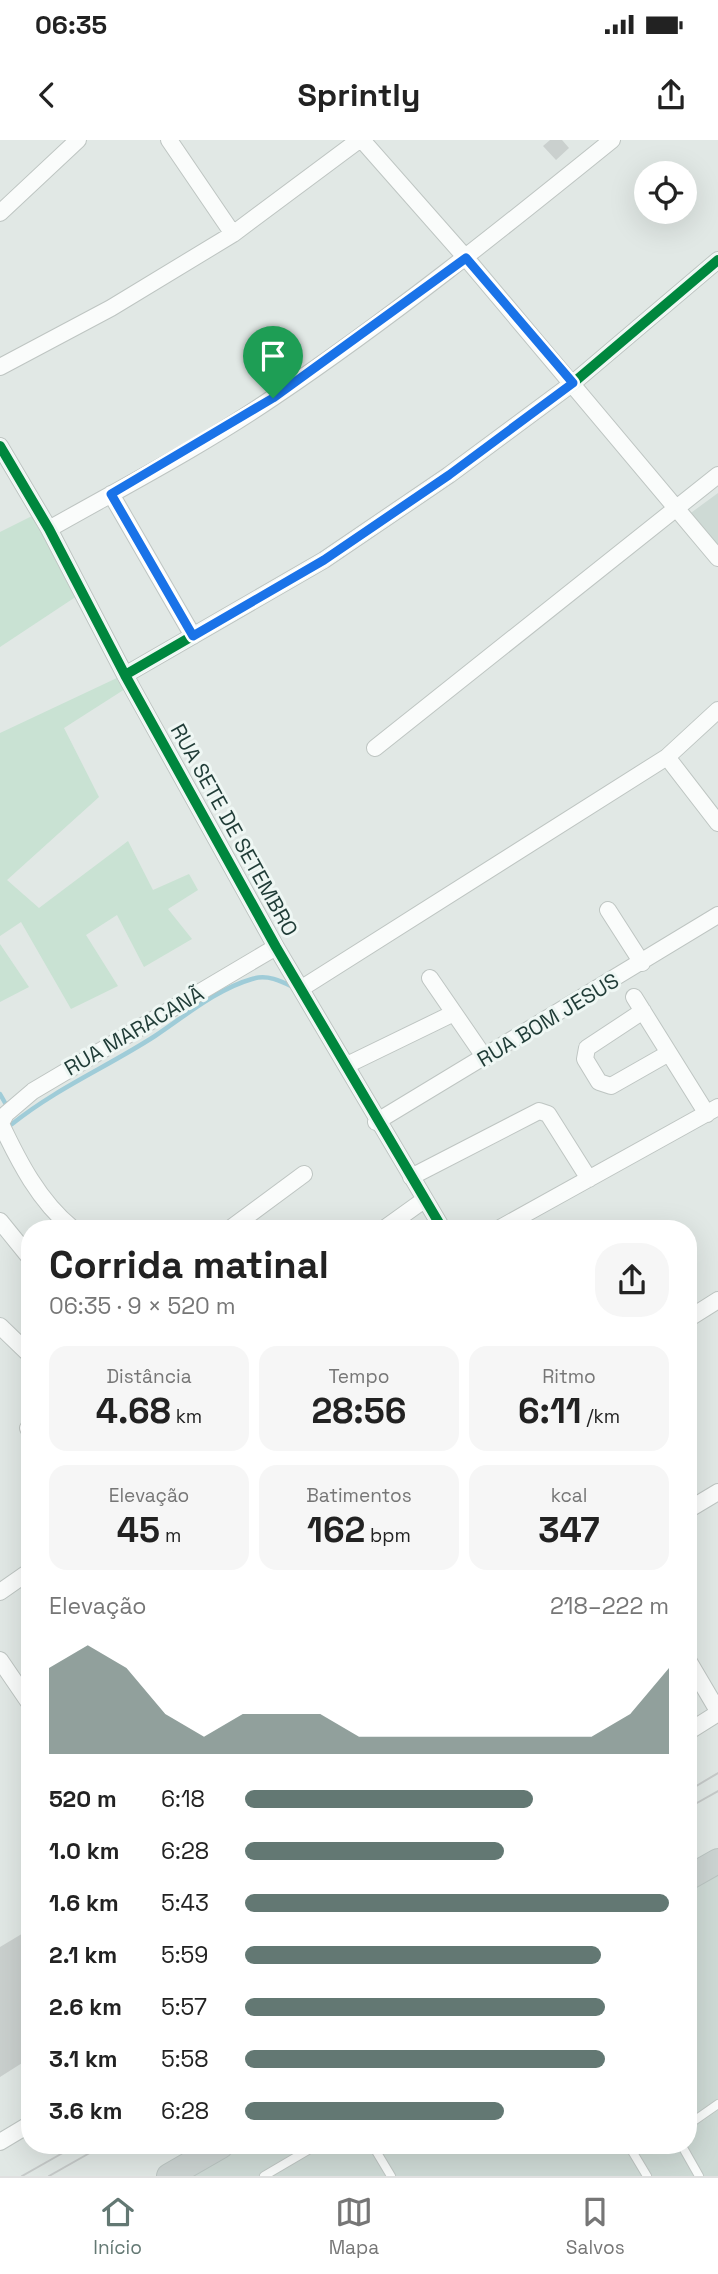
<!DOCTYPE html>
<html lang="pt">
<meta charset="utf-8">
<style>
body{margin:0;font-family:"Space Grotesk",sans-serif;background:#f6f6f6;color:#222;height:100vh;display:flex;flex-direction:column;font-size:26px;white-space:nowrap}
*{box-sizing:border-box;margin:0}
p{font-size:23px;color:#767676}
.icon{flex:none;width:38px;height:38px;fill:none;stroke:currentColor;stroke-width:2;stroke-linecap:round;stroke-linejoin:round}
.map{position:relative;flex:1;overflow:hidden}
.side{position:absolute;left:21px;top:1080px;width:676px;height:934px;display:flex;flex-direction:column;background:#fff;border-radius:28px;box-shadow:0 7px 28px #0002}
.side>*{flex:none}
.tools{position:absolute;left:634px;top:21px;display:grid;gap:14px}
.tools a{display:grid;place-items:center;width:63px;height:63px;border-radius:50%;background:#fff;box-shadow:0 7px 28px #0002;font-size:35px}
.pin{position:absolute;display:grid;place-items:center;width:60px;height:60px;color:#fff;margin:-72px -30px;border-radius:50% 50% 50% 0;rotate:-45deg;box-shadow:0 0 7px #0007}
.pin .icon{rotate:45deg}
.round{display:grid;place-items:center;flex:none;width:74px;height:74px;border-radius:28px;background:#f6f6f6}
.head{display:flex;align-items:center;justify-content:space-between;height:119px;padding:0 28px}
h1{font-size:38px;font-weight:700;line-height:52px}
.figures{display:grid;grid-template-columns:repeat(3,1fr);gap:10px;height:119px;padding:7px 28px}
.figures div{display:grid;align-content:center;border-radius:18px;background:#f6f6f6;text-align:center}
.figures b{font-size:35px;font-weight:700}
.figures small{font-size:19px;font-weight:400}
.figures p{font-size:19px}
.chart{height:196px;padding:14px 28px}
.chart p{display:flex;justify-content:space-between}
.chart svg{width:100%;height:126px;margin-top:7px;fill:#637873;opacity:.7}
ul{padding:0 28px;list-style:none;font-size:23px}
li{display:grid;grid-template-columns:112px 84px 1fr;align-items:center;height:52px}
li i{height:18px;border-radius:9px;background:#637873}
.status{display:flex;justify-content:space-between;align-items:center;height:49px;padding:0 35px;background:#fff;direction:ltr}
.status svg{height:19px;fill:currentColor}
header{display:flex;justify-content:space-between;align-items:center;height:91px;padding:0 28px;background:#fff;font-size:32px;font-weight:700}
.tab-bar{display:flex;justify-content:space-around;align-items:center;height:98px;border-top:2px solid #e0e0e0;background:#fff;font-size:19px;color:#767676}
.tab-bar a{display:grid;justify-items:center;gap:4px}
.tab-bar .current{color:#637873}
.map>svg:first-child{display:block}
.built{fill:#cedad5}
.green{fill:#c9e2d3}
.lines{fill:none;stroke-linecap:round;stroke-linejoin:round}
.stream{stroke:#9fccd8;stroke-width:4.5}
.building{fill:#cad0ce}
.lane-casing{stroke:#bec5c2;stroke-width:10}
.street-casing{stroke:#bec5c2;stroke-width:18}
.primary-casing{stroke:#bbc5c2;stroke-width:26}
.lane{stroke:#fafcfb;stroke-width:8}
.street{stroke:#fafcfb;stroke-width:16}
.primary{stroke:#ccd4d2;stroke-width:24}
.tram{stroke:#c6cac9;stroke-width:2}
.cycleway-casing{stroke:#eff7f4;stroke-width:15}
.cycleway{stroke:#00873e;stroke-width:10}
.route-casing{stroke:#fff;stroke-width:14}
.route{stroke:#1a73e8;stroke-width:9}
.labels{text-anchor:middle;stroke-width:6;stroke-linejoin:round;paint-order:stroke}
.street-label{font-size:21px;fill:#1f3b36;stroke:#eff7f4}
</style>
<div class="status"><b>06:35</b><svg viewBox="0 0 49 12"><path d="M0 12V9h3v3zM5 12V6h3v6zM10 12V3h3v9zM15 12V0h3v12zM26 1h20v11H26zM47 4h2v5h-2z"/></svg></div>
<header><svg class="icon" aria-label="back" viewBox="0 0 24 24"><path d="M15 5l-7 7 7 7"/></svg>Sprintly<svg class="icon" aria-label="share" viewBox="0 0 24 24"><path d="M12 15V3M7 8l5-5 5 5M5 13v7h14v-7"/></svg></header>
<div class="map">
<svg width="718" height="2036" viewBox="0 0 718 2036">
<rect width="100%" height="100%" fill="#e1e8e5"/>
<path class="built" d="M718,353V410L688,375Z
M718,1721V2036H179L232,2006H688V1738Z"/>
<path class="green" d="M32,376L77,456L0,507V392Z
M119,537L125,549L64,588L99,657L7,740L39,768L128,701L153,750L189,734L198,750L168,769L192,799L144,827L117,775L86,795L118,846L71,869L21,782L0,796V593Z
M0,804L29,847L0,862Z"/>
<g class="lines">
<path class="stream" d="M0,954L8,968
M12,984C57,948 107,927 155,896C185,876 217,849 252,839C267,834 281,841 293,847"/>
</g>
<path class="building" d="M550,0H562L569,8L556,20L543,6Z
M30,1789V1918L0,1937V1807Z"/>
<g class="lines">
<defs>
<path id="lane" d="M688,1985L718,1964
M373,2006L391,2036
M629,2006L647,2036
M682,2006L699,2036
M264,2036L315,2006"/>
<path id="street" d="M169,0L233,94
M362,0L466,118L718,418
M0,73L78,0
M0,227L111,168L233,94L359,0
M0,306L49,389L125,535L276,807L442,1088
M111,354L193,496
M49,389C125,346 202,306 274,257C391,178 502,89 612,0
M125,535L324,420L449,335L573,243L718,120
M375,608L718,335
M667,617L718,683
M608,770L642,823
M430,838L485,918
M302,848L667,617L718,570
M634,857L707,974
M643,871L587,908L585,919L599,942L611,946L669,913
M347,925L454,873
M376,982L718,775
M1,984C19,1022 39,1061 72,1088
M0,985L6,974L33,951L276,807
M411,1037L539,971L548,974L589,1039
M0,1081L30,1118
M231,1088L304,1034
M385,1088L424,1060
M500,1088L718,967
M688,1179L718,1160
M0,1186L30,1215
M28,1288L30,1292
M688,1370L718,1352
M0,1452L30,1431
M0,1520L30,1564
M688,1520L718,1571
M688,1592L718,1573
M0,2002L30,1984"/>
<path id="primary" d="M688,1738L718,1721
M169,2036L221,2006"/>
</defs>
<use href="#lane" class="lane-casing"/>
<use href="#street" class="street-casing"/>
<use href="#primary" class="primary-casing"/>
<use href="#lane" class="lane"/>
<use href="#street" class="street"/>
<use href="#primary" class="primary"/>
<path class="tram" d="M688,1651L718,1633
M688,1668L718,1651
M22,2036L75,2006
M49,2036L102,2006"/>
<defs>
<path id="cycleway" d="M0,306L49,389L125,535L276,807L442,1088
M125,535L324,420L449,335L573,243L718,120"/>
</defs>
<use href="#cycleway" class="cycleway-casing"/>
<use href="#cycleway" class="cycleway"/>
</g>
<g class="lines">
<defs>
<path id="route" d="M466,118L573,243L449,335L324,420L193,496L111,354L273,258Z"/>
</defs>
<use href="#route" class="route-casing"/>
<use href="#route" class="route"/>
</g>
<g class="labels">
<g class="street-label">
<text transform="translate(234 690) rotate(61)" y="7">RUA SETE DE SETEMBRO</text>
<text transform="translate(548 880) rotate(-31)" y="7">RUA BOM JESUS</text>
<text transform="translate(134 891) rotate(-30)" y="7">RUA MARACANÃ</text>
</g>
</g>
</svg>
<div class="tools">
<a><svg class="icon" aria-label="locate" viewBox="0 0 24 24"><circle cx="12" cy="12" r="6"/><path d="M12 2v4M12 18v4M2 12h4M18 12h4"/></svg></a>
</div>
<div class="pin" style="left:273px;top:258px;background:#1e9e55"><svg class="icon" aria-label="arrive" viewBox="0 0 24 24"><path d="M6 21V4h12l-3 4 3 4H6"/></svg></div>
<section class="side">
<div class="head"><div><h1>Corrida matinal</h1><p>06:35 · 9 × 520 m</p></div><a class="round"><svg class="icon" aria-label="share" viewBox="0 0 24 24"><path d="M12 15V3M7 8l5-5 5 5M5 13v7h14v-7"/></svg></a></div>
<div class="figures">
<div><p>Distância</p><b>4.68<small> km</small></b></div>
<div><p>Tempo</p><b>28:56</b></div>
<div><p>Ritmo</p><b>6:11<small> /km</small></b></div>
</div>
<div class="figures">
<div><p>Elevação</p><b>45<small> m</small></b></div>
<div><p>Batimentos</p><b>162<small> bpm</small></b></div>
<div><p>kcal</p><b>347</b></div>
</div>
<div class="chart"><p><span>Elevação</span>218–222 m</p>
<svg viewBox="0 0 160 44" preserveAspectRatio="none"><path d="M0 44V14L10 6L20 14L30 30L40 38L50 30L60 30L70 30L80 38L90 38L100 38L110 38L120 38L130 38L140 38L150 30L160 14V44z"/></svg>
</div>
<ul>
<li><b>520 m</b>6:18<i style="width:68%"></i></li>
<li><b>1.0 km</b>6:28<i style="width:61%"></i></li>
<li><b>1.6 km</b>5:43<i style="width:100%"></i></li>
<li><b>2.1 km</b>5:59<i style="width:84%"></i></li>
<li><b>2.6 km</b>5:57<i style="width:85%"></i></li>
<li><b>3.1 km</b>5:58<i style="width:85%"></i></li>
<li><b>3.6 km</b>6:28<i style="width:61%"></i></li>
</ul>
</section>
</div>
<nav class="tab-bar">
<a class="current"><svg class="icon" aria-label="home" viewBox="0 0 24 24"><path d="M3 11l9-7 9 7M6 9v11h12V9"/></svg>Início</a>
<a><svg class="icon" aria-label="map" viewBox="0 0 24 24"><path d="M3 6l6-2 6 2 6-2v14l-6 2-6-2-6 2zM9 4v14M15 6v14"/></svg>Mapa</a>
<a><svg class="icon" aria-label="saved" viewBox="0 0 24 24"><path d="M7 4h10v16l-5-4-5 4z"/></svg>Salvos</a>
</nav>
